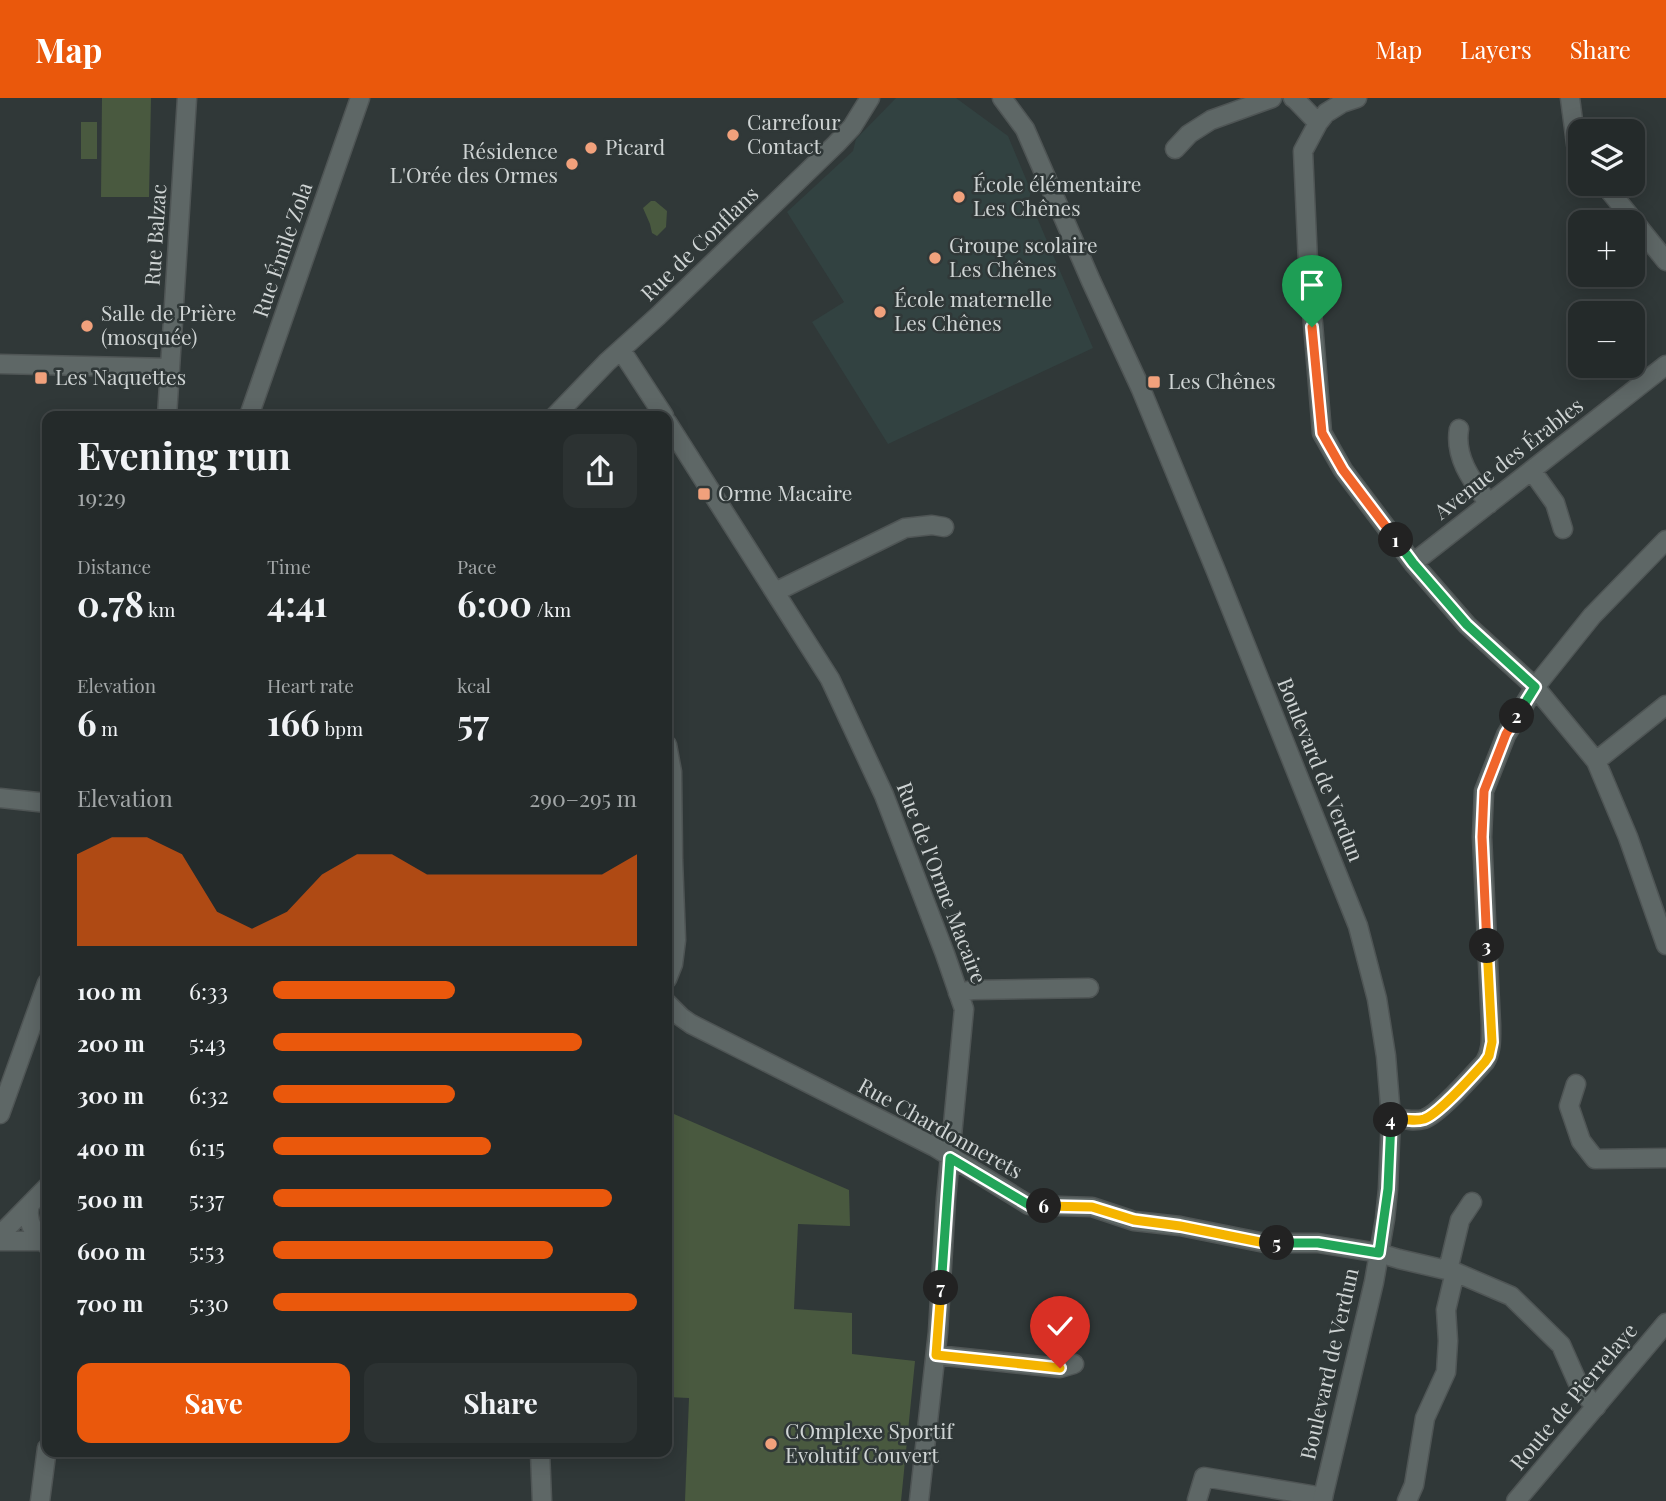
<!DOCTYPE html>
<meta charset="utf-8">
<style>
body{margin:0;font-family:"Playfair Display",serif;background:#2c3232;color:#f1f3f6;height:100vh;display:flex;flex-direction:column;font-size:26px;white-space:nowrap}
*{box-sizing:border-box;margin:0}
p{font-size:23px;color:#a3a7a8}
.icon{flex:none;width:38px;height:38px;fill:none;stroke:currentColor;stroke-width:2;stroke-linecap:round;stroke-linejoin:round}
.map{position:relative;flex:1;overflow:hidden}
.details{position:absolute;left:42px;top:313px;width:630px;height:1046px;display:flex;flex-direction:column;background:#242a2a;border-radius:14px;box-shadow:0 4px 18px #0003,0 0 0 2px #414647}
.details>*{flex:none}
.controls{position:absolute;left:1568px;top:21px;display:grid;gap:14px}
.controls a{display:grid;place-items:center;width:77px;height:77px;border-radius:14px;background:#242a2a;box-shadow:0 4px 18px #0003,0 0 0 2px #414647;font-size:35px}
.pin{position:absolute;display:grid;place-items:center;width:60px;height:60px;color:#fff;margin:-72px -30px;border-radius:50% 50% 50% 0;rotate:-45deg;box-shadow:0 0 7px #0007}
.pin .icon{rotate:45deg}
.km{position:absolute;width:35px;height:35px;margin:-18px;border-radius:50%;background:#222;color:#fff;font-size:19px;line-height:35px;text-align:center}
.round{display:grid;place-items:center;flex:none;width:74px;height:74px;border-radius:14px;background:#2c3232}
.summary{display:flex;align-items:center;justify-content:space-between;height:119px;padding:0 35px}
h1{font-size:38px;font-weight:700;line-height:52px}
.stats{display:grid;grid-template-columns:repeat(3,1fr);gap:10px;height:119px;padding:7px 35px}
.stats div{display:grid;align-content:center}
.stats b{font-size:35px;font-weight:700}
.stats small{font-size:19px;font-weight:400}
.stats p{font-size:19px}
.chart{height:196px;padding:14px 35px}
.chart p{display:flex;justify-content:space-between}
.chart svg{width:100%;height:126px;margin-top:7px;fill:#ea580c;opacity:.7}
.cta{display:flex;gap:14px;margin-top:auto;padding:14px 35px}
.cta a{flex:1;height:80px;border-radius:14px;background:#ea580c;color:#fff;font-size:28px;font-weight:700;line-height:80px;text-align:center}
.cta a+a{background:#2c3232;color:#f1f3f6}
ul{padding:0 35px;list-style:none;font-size:23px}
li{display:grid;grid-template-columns:112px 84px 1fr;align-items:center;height:52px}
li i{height:18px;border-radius:9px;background:#ea580c}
header{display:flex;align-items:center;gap:42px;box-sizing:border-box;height:98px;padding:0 35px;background:#ea580c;color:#fff}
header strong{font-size:33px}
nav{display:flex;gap:38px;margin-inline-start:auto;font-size:24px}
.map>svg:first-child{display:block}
.built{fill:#324241}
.green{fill:#49593f}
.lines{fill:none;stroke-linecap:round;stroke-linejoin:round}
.street-casing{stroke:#4f5555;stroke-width:21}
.secondary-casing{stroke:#4f5555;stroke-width:21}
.street{stroke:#5e6766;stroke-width:18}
.secondary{stroke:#5e6766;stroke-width:18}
.split-1-casing{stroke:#fff;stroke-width:14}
.split-2-casing{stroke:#fff;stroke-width:14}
.split-3-casing{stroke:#fff;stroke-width:14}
.split-4-casing{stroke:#fff;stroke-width:14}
.split-5-casing{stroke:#fff;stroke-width:14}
.split-6-casing{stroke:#fff;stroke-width:14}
.split-7-casing{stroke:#fff;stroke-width:14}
.split-8-casing{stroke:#fff;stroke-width:14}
.split-1{stroke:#f0652b;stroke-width:9}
.split-2{stroke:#22a559;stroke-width:9}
.split-3{stroke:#f0652b;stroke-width:9}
.split-4{stroke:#f5b400;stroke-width:9}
.split-5{stroke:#22a559;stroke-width:9}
.split-6{stroke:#f5b400;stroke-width:9}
.split-7{stroke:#22a559;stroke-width:9}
.split-8{stroke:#f5b400;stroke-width:9}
.poi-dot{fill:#f1a17c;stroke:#303838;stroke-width:2.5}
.labels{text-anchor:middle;stroke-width:5;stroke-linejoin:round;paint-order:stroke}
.poi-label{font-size:21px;fill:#cfd4d4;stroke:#303838;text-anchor:start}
.street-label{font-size:21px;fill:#cfd4d4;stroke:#303838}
</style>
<header>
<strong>Map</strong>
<nav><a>Map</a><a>Layers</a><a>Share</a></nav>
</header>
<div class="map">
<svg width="1666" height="1403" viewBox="0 0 1666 1403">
<rect width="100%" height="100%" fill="#303838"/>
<path class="built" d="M896,0H956L1008,38L1031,93L1029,101L1093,250L888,346L812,224L844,204L787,114L853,53L856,41Z"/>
<path class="green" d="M102,0H151L149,99H101Z
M81,24H97V61H81Z
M651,103H655L667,113L666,129L657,138L652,135L650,126L643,110Z
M667,1013L849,1092L850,1128L798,1126L794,1211L852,1215V1256L915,1263L901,1403H685L689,1300L667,1299Z"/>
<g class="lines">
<defs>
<path id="street" d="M1293,0L1295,1L1318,25
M1357,0L1342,5L1326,15L1318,25L1303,53L1308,165L1322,335L1343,372L1413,465L1467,527L1535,589L1596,663L1628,739L1666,847
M1570,0L1577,53L1580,57
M1175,51L1189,36L1211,22L1272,0
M1604,86L1666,163
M621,252L664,318
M0,266L170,270
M167,318L187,0
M249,318L360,0
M555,318L607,264L658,218L836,46L852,29L870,0
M667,324L830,581L884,697L945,856L964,911L946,1101L938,1234L919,1403
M1459,331C1454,360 1473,384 1489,406
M1532,373L1555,405L1563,431
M1413,465L1666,267
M775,494L905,430L932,427L944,429
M667,647L672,674L673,762L676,842L673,866L667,881
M1596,663L1666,607
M0,700L47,705
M958,895L973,892L1089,890
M667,905L681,919L691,926L935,1049L1029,1107L1092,1109L1134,1123L1180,1128L1265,1145H1318L1379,1155L1399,1161L1455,1174L1511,1198L1561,1247L1581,1292L1596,1309
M1576,986L1569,1008L1581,1043L1595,1061L1666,1060
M0,1016L47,885
M1391,1019C1402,1021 1414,1024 1424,1021C1439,1016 1473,977 1485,964C1492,952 1491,941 1491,927L1482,739L1484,693L1506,637L1535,589L1592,518L1666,442
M30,1107C25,1124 35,1137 47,1147
M0,1137L47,1089
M0,1143H42
M1448,1172L1460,1122L1472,1104
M936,1257L1060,1270L1074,1266
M540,1354L542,1403
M1197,1402L1204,1379L1323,1399
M40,1403L47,1350
M1407,1403L1414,1387L1425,1320L1446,1274L1448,1243L1446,1212L1455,1174"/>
<path id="secondary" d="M1002,0L1025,31L1091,183L1141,291L1216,473L1358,828L1377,901L1386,958L1391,1019L1388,1091L1385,1121L1374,1184L1322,1403
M1516,1403L1666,1225"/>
</defs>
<use href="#street" class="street-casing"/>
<use href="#secondary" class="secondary-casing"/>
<use href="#street" class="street"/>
<use href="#secondary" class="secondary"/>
</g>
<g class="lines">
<defs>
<path id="split-1" d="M1312,229L1322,335L1343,372L1396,442"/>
<path id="split-2" d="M1396,442L1413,465L1467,527L1535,589L1517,618"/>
<path id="split-3" d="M1487,848L1482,739L1484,693L1506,636L1517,618"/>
<path id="split-4" d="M1391,1022V1019C1402,1021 1414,1024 1424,1021C1439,1016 1473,977 1485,964L1489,958L1492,944L1487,848"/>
<path id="split-5" d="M1277,1145H1318L1379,1155L1388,1091L1391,1022"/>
<path id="split-6" d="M1044,1108L1092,1109L1134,1122L1180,1128L1265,1145H1277"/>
<path id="split-7" d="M941,1190L950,1060L1029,1107L1044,1108"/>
<path id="split-8" d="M941,1190L936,1257L1060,1270"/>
</defs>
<use href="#split-1" class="split-1-casing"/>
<use href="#split-2" class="split-2-casing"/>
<use href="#split-3" class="split-3-casing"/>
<use href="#split-4" class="split-4-casing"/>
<use href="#split-5" class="split-5-casing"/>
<use href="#split-6" class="split-6-casing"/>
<use href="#split-7" class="split-7-casing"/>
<use href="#split-8" class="split-8-casing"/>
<use href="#split-1" class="split-1"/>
<use href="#split-2" class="split-2"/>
<use href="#split-3" class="split-3"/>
<use href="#split-4" class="split-4"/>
<use href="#split-5" class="split-5"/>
<use href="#split-6" class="split-6"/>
<use href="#split-7" class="split-7"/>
<use href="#split-8" class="split-8"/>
</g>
<g class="poi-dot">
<circle cx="733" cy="37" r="7"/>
<circle cx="591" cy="50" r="7"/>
<circle cx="572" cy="66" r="7"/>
<circle cx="959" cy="99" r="7"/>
<circle cx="935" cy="160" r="7"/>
<circle cx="880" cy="214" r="7"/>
<circle cx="87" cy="228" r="7"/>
<rect x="34" y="273" width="14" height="14" rx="3.5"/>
<rect x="1147" y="277" width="14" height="14" rx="3.5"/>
<rect x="697" y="389" width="14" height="14" rx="3.5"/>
<circle cx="771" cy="1346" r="7"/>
</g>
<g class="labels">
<g class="poi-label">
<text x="747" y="32">Carrefour<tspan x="747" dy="24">Contact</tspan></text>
<text x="605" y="57">Picard</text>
<text x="558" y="61" text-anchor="end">Résidence<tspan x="558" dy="24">L'Orée des Ormes</tspan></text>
<text x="973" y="94">École élémentaire<tspan x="973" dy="24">Les Chênes</tspan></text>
<text x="949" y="155">Groupe scolaire<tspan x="949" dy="24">Les Chênes</tspan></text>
<text x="894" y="209">École maternelle<tspan x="894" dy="24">Les Chênes</tspan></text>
<text x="101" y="223">Salle de Prière<tspan x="101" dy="24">(mosquée)</tspan></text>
<text x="55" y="287">Les Naquettes</text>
<text x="1168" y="291">Les Chênes</text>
<text x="718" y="403">Orme Macaire</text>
<text x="785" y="1341">COmplexe Sportif<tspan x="785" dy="24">Evolutif Couvert</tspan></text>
</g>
<g class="street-label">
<text transform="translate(156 137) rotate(-86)" y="7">Rue Balzac</text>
<text transform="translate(700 146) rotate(-44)" y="7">Rue de Conflans</text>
<text transform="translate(283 152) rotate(-71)" y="7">Rue Émile Zola</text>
<text transform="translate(1509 361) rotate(-38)" y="7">Avenue des Érables</text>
<text transform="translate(1320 672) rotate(68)" y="7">Boulevard de Verdun</text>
<text transform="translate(941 785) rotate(69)" y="7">Rue de l'Orme Macaire</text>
<text transform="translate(940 1031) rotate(29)" y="7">Rue Chardonnerets</text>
<text transform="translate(1330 1266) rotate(-77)" y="7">Boulevard de Verdun</text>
<text transform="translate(1574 1299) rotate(-50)" y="7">Route de Pierrelaye</text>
</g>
</g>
</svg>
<div class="controls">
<a><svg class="icon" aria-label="layers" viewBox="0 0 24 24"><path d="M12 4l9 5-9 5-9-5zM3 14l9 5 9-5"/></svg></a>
<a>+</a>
<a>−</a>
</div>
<div class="pin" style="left:1312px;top:229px;background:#1e9e55"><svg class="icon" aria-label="arrive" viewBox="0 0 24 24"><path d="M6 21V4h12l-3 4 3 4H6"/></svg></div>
<div class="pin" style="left:1060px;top:1270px;background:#d93025"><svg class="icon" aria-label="check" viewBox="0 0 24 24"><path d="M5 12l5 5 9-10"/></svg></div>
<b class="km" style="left:1396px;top:442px">1</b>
<b class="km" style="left:1517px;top:618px">2</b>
<b class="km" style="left:1487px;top:848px">3</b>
<b class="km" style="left:1391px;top:1022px">4</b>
<b class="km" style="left:1277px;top:1145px">5</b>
<b class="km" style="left:1044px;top:1108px">6</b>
<b class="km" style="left:941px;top:1190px">7</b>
<section class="details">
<div class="summary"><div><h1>Evening run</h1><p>19:29</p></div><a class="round"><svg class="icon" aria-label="share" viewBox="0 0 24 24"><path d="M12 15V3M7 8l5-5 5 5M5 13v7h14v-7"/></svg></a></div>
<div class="stats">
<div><p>Distance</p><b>0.78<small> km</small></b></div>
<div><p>Time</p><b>4:41</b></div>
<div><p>Pace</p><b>6:00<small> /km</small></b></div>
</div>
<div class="stats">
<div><p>Elevation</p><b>6<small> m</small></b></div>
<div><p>Heart rate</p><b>166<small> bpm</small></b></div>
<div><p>kcal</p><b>57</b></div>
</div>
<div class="chart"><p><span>Elevation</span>290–295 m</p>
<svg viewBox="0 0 160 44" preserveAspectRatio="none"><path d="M0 44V12L10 6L20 6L30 12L40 32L50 38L60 32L70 19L80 12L90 12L100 19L110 19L120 19L130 19L140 19L150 19L160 12V44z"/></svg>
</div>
<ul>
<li><b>100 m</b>6:33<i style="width:50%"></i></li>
<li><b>200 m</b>5:43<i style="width:85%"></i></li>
<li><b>300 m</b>6:32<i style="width:50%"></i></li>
<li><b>400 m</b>6:15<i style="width:60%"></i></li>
<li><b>500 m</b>5:37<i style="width:93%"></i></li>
<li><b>600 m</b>5:53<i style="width:77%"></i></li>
<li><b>700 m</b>5:30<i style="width:100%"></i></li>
</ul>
<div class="cta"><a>Save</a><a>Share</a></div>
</section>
</div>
